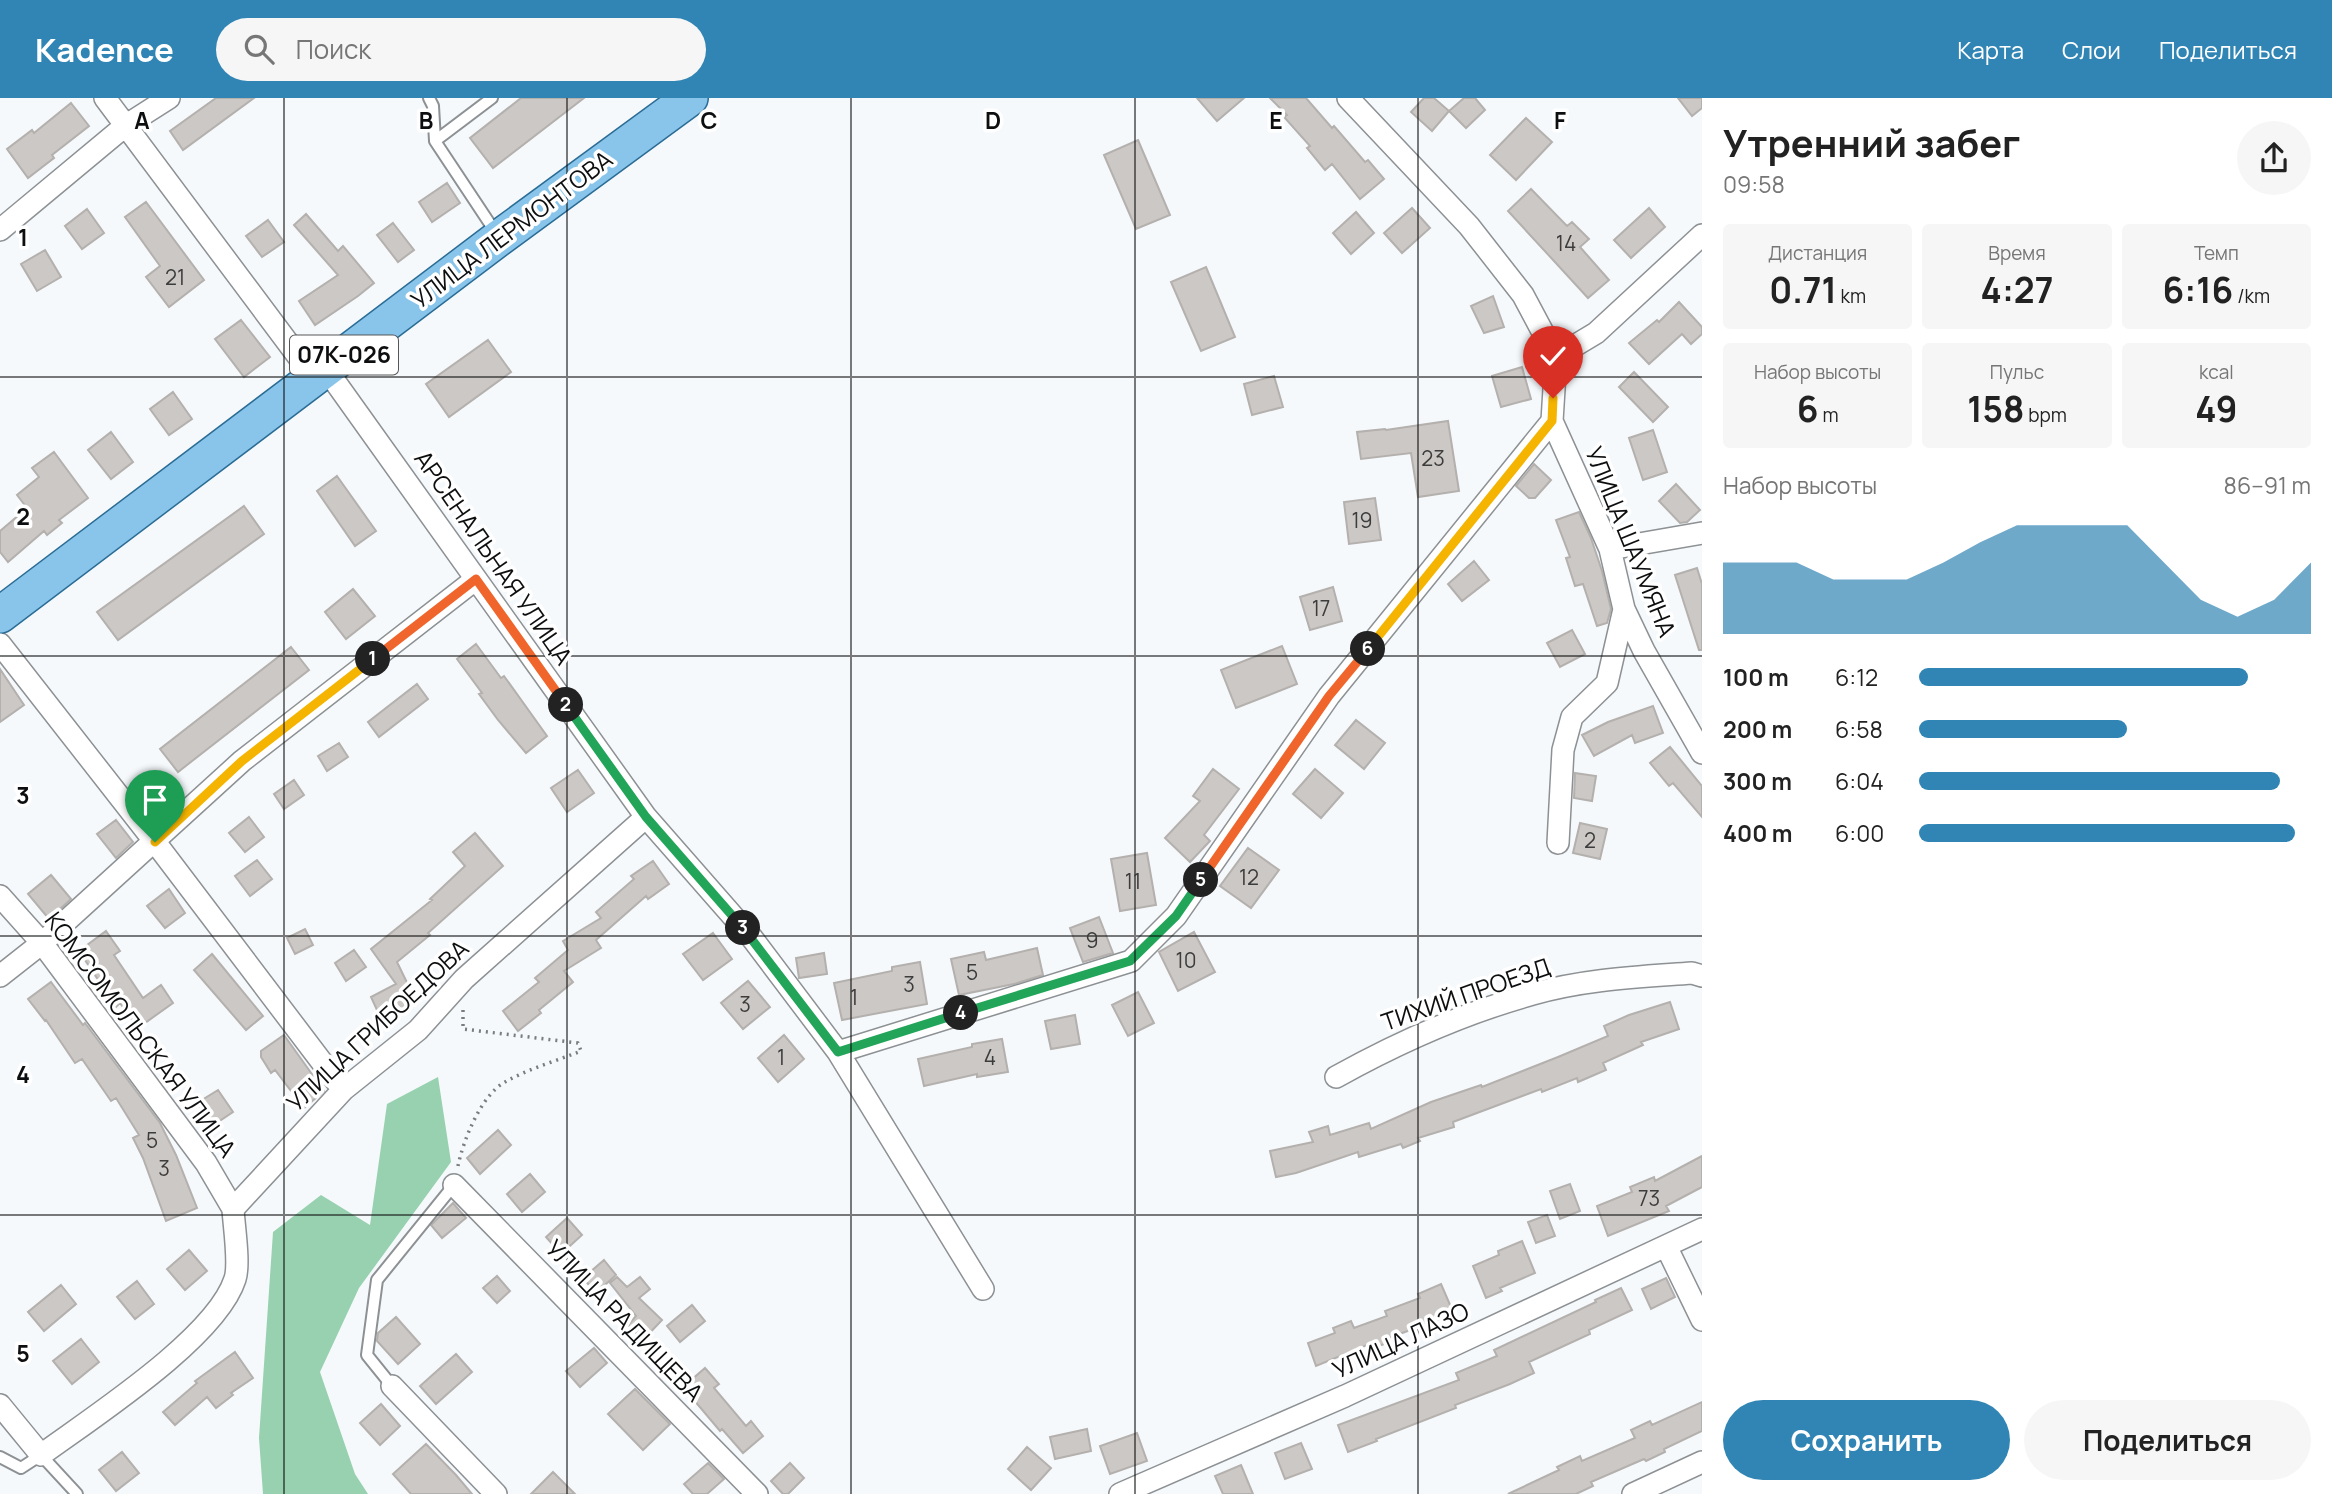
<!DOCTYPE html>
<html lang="ru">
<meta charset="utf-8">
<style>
body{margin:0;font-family:Manrope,sans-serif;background:#f6f6f6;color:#222;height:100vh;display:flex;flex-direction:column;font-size:26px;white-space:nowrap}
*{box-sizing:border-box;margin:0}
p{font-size:23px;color:#767676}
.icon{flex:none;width:38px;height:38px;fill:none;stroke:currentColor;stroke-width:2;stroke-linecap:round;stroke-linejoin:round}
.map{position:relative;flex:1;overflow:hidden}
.panel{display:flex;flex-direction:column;background:#fff;width:630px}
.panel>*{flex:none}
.pin{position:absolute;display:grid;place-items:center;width:60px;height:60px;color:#fff;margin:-72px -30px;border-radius:50% 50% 50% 0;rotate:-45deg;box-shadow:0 0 7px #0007}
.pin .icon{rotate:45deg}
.km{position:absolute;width:35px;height:35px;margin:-18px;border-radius:50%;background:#222;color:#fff;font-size:19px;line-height:35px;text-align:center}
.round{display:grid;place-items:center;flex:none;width:74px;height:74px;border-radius:37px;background:#f6f6f6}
.headline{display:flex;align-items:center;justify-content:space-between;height:119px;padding:0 21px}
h1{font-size:38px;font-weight:700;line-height:52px}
.figures{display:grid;grid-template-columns:repeat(3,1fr);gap:10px;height:119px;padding:7px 21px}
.figures div{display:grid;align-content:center;border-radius:7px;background:#f6f6f6;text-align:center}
.figures b{font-size:35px;font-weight:700}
.figures small{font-size:19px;font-weight:400}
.figures p{font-size:19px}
.chart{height:196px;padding:14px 21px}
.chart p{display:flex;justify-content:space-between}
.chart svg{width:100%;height:126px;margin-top:7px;fill:#3185b5;opacity:.7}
.primary-button{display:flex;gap:14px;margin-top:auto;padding:14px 21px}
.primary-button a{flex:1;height:80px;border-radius:42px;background:#3185b5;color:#fff;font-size:28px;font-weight:700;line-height:80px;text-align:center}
.primary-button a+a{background:#f6f6f6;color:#222}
ul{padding:0 21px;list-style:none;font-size:23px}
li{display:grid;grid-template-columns:112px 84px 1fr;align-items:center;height:52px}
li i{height:18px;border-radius:9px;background:#3185b5}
header{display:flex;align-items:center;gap:42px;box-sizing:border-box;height:98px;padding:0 35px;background:#3185b5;color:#fff}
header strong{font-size:33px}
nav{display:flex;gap:38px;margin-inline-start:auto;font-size:24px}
.search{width:490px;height:63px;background:#f6f6f6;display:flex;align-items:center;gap:18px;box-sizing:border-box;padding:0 24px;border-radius:38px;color:#767676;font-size:26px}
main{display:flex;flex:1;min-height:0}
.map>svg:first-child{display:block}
.forest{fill:#97d1af}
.building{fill:#ccc8c5;stroke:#b4b0ad;stroke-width:2}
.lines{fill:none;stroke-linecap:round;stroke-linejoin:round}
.service-casing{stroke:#8d9194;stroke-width:14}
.minor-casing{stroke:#8d9194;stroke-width:24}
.primary-casing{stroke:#2b6c95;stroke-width:38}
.path{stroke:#7a7c7e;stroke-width:3.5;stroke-dasharray:2 5;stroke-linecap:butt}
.service{stroke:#fff;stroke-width:10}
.minor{stroke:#fff;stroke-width:21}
.primary{stroke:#89c5eb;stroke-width:35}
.split-1-casing{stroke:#fff;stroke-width:14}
.split-2-casing{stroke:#fff;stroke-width:14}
.split-3-casing{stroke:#fff;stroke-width:14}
.split-4-casing{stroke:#fff;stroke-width:14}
.split-5-casing{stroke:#fff;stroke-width:14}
.split-6-casing{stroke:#fff;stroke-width:14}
.split-7-casing{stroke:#fff;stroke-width:14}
.split-1{stroke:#f5b400;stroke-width:9}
.split-2{stroke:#f0652b;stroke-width:9}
.split-3{stroke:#22a559;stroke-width:9}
.split-4{stroke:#22a559;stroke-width:9}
.split-5{stroke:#22a559;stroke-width:9}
.split-6{stroke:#f0652b;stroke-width:9}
.split-7{stroke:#f5b400;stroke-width:9}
.grid{fill:none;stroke:#0d0e0f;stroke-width:2;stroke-opacity:0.55}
.labels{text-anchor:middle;stroke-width:7;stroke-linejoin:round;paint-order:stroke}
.number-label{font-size:21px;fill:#3d3c3c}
.shield{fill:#fff;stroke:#565657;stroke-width:2}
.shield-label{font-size:23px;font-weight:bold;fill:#0d0e0f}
.street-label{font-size:24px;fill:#0d0e0f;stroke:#fff}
.grid-label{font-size:23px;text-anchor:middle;font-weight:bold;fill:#0d0e0f;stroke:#fff;stroke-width:7;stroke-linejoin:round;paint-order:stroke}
</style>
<header>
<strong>Kadence</strong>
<div class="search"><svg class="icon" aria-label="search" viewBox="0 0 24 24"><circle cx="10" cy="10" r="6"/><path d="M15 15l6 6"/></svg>Поиск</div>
<nav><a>Карта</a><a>Слои</a><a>Поделиться</a></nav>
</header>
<main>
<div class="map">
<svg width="1702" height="1396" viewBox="0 0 1702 1396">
<rect width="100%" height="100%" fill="#f5f9fc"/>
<path class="forest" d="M438,979L451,1064L359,1190L320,1274L355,1376L368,1396H263L259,1340L273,1134L321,1097L370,1127L387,1006Z"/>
<path class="building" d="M216,0H254L183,52L170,33Z
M521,0H584L493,70L470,40Z
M1197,0H1244L1217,23Z
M1270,0H1306L1332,30L1334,28L1365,64L1368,62L1384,81L1360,101L1332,66L1325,72L1307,50L1310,48L1284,19L1287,17Z
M1424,0H1434L1449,13L1432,33L1411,14Z
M1464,0H1475L1485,12L1466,30L1449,13Z
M1678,0H1702V10L1692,18Z
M71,5L89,28L52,57L54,60L28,80L7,51L32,32L34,35Z
M1526,20L1552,44L1516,82L1490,57Z
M1138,42L1170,117L1136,131L1104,57Z
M447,85L460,105L432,124L419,104Z
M1531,91L1567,128L1572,124L1589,141L1580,149L1609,182L1588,200L1508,113Z
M146,104L204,182L169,209L146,179L160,168L125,119Z
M1412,110L1430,130L1402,155L1384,135Z
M1649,110L1665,129L1631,160L1614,142Z
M87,111L104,135L82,151L65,128Z
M1356,114L1374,135L1351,156L1333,135Z
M306,116L338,153L343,148L374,185L358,198L315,227L299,203L338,177L294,127Z
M268,122L284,144L262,159L246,138Z
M393,125L414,152L398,164L377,137Z
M45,152L61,179L37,193L21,166Z
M1206,169L1235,239L1201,253L1171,184Z
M1493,198L1504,229L1484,235L1471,208Z
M1679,204L1702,229V236L1691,246L1682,236L1649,266L1629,245L1657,222L1659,224Z
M241,222L270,259L244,279L215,241Z
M488,242L511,274L449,319L426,286Z
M1522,269L1531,301L1501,309L1492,278Z
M1634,274L1668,309L1653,324L1619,289Z
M1274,278L1283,309L1252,317L1244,286Z
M173,294L192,321L169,337L150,311Z
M1448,323L1459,393L1418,399L1411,355L1361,361L1357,334L1385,331L1386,332Z
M1653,332L1667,374L1643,382L1629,340Z
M111,334L133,364L111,381L88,352Z
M54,354L88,400L59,422L62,425L47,437L44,433L8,464L0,454V433L27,410L17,397L39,379L32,370Z
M1534,366L1551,382L1535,400H1529L1516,388Z
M337,378L376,433L355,448L317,393Z
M1676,386L1700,412L1687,424L1680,425L1659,403Z
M1375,400L1381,442L1349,446L1344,404Z
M244,408L264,436L118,542L97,514Z
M1579,414L1591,440L1602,473L1611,511L1607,525L1597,528L1583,486L1575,488L1566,460L1570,459L1556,422Z
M1474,463L1489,482L1462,503L1448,486Z
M1697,470L1702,486V552H1699L1675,477Z
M1333,489L1342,523L1310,532L1300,499Z
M353,491L375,518L346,541L325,514Z
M1572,532L1585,556L1560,569L1547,545Z
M476,546L501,580L504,578L547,638L526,655L498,622L479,596L482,595L457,561Z
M1282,548L1297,586L1236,610L1221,572Z
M291,549L309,572L178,674L160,651Z
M0,571L24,607L0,624Z
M417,586L428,601L379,639L368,624Z
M1653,608L1663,635L1635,645L1632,637L1594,658L1582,637L1608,624Z
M1356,622L1385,645L1364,671L1335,647Z
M339,645L348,659L327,673L318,658Z
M1670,649L1702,688V719L1673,685L1669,688L1650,665Z
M1213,671L1239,691L1204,737L1210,743L1190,764L1165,740L1200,703L1193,698Z
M1315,671L1343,695L1321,720L1293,696Z
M578,672L594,695L567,714L551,690Z
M1575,675L1596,678L1592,703L1574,700Z
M294,682L304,697L284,711L274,696Z
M249,719L264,739L245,754L229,735Z
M116,722L133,744L116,760L97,736Z
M1580,725L1607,731L1600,761L1573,755Z
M475,735L503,768L428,835L430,837L397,864L417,905L382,923L371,899L396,886L371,851L432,802L430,801L465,768L453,754Z
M1248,750L1279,772L1251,810L1220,788Z
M1147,755L1156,807L1120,813L1111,761Z
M257,762L272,781L250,798L235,778Z
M653,763L669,786L648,801L646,798L596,842L601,850L564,873L573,884L539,912L541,915L518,933L503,913L539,884L535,880L568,852L563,843L601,820L596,814L634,781L631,778Z
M51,777L71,801L49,821L28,796Z
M169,791L185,815L165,830L147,808Z
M1099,819L1113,855L1083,864L1070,830Z
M305,831L313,847L295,856L287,840Z
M106,833L120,853L114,857L143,900L161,887L173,905L138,930L120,905L116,909L79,853Z
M1194,834L1215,874L1178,893L1159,854Z
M713,835L732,861L703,882L683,856Z
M1037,850L1043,877L1014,886L959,897L951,861L984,854L986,862Z
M354,852L366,869L346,883L335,865Z
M824,855L827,876L799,880L796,860Z
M212,856L263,918L246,932L194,872Z
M920,864L927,906L842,922L834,885L892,873V869Z
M748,883L770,909L743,931L721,905Z
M51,884L83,927L85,925L160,1025L176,1057L197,1110L166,1123L143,1060L133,1040L139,1037L116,1000L111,1003L82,961L75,965L46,922L45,923L28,901Z
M1138,894L1154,925L1128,938L1112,907Z
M1670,904L1679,931L1641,944L1643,947L1603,965L1606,972L1578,984L1577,980L1542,994L1541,991L1453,1024L1454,1029L1418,1040L1420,1043L1403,1050L1401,1046L1359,1059L1358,1054L1296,1075L1276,1079L1270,1053L1313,1044L1309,1034L1328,1028L1330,1037L1369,1025L1371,1031L1431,1004L1481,987L1482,989L1558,959L1608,938L1604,928L1629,917Z
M1075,917L1080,946L1051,951L1045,923Z
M284,937L324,993L304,1010L275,972L271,975L261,959V953Z
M784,937L804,961L778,984L758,960Z
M1002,941L1008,974L977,979V976L924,988L918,961L972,949V946Z
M218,992L233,1014L212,1028L197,1005Z
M498,1032L511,1047L480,1076L467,1060Z
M1702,1058V1089L1666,1108L1669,1113L1608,1138L1597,1108L1632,1094L1630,1089L1654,1079L1655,1083Z
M530,1076L545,1094L522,1114L507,1096Z
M1570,1086L1580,1113L1560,1121L1550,1093Z
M453,1105L466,1120L442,1140L431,1127Z
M1547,1117L1555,1138L1536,1145L1528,1124Z
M567,1120L582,1137L561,1156L546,1139Z
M1522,1143L1535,1175L1500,1190L1502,1193L1486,1200L1473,1168L1499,1157L1498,1153Z
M189,1152L207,1173L185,1192L167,1171Z
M604,1162L616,1177L596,1195L583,1180Z
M497,1178L510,1193L497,1205L483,1190Z
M617,1179L627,1189L640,1179L650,1191L639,1200L662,1222L643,1242L628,1227L636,1218L610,1185Z
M1666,1180L1675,1199L1651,1211L1642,1191Z
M137,1183L154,1206L135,1221L117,1199Z
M1441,1186L1454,1216L1386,1241L1387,1245L1369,1252L1367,1247L1316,1268L1308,1245L1335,1235L1333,1230L1351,1223L1354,1230L1387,1218L1385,1213L1420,1200L1418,1196Z
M61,1187L76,1206L44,1233L28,1214Z
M1621,1190L1632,1212L1589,1232L1590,1236L1529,1264L1534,1275L1510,1286L1455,1307L1456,1310L1376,1341L1377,1343L1348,1354L1338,1327L1459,1282L1456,1275L1497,1258L1494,1252L1596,1204L1595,1202Z
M692,1207L705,1223L680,1244L667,1228Z
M396,1219L420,1246L398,1266L377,1243L378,1235Z
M81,1241L99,1264L72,1286L53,1263Z
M594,1250L607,1265L580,1289L566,1273Z
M235,1254L253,1280L231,1295L233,1297L216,1310L207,1299L175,1327L163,1314L197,1285L195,1283Z
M456,1256L472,1274L436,1306L420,1288Z
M705,1270L719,1286L714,1290L746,1328L751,1323L763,1338L743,1355L722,1331L720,1333L683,1289Z
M635,1291L670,1326L643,1352L608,1316Z
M1702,1304V1333L1664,1351L1665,1354L1646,1363L1644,1361L1591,1384L1593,1388L1576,1396H1508L1559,1372L1557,1369L1580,1358L1582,1363L1635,1340L1631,1332L1650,1323L1652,1327Z
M381,1306L400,1328L380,1347L360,1325Z
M1087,1331L1091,1353L1055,1361L1050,1339Z
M1137,1335L1147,1363L1110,1376L1100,1348Z
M1301,1345L1312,1371L1285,1381L1275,1355Z
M426,1346L456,1377L472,1396H411L393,1376Z
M1027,1349L1051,1370L1031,1392L1008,1371Z
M122,1354L139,1375L116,1393L99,1372Z
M708,1365L724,1381L707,1396H693L684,1386Z
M790,1365L804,1380L788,1396H783L771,1383Z
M1241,1367L1253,1396H1223L1215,1378Z
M553,1374L575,1396H531Z"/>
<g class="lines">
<defs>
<path id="service" d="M429,0L433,8L435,43L496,135
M435,43L492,0
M392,1288L367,1257L377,1182L454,1087
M0,1359L21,1370L41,1357L77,1396"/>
<path id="minor" d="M105,0L315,281
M1348,0L1469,128L1523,197L1556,259
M0,132L125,28L169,0
M1556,259L1596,235L1702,137
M326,271L646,719L752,840L838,954L983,1191
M1552,323L1610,451L1624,511L1644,553L1702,655
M1610,451L1702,435
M0,546L155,744L343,992
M1558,745L1563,652L1572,619L1607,585L1624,511
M0,798L42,845L206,1065L233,1111
M0,878L42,845L242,663L476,481
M838,954L1131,863L1176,818L1329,598L1552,323L1556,259
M1336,979C1399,944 1464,915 1533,896C1585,881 1639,879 1692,875L1702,878
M454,1087L757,1396
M1666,1148L1702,1222
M392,1288L496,1396
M0,1307L41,1357C93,1319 216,1240 235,1181C240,1166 234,1129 233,1111L343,992L418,932L464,881L646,719
M1120,1396L1345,1298L1702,1131
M1633,1396L1702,1364"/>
<path id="primary" d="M0,517L499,140L690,0"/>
</defs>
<use href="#service" class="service-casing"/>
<use href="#minor" class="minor-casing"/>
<use href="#primary" class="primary-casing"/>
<path class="path" d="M458,1068C463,1043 481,997 505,984C528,971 556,963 581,953L578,945L463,931V912"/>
<use href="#service" class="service"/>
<use href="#minor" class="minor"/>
<use href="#primary" class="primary"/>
</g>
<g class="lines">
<defs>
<path id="split-1" d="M155,744L242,663L373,561"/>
<path id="split-2" d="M373,561L476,481L566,607"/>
<path id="split-3" d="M566,607L646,719L743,830"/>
<path id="split-4" d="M743,830L838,954L961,915"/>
<path id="split-5" d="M961,915L1130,863L1176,818L1201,782"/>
<path id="split-6" d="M1201,782L1329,598L1368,551"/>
<path id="split-7" d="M1368,551L1552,323L1553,300"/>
</defs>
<use href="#split-1" class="split-1-casing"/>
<use href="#split-2" class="split-2-casing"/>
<use href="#split-3" class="split-3-casing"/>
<use href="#split-4" class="split-4-casing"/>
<use href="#split-5" class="split-5-casing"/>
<use href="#split-6" class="split-6-casing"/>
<use href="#split-7" class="split-7-casing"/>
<use href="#split-1" class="split-1"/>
<use href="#split-2" class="split-2"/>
<use href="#split-3" class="split-3"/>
<use href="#split-4" class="split-4"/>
<use href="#split-5" class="split-5"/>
<use href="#split-6" class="split-6"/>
<use href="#split-7" class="split-7"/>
</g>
<path class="grid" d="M284,0V1396M567,0V1396M851,0V1396M1135,0V1396M1418,0V1396M0,279H1702M0,558H1702M0,838H1702M0,1117H1702"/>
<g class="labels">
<g class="number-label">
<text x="1566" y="153">14</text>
<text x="175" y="187">21</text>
<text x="1433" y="368">23</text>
<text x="1362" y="430">19</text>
<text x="1321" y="518">17</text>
<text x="1590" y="750">2</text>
<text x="1249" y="787">12</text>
<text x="1133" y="791">11</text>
<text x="1092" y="850">9</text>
<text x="1186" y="870">10</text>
<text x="972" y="882">5</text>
<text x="909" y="894">3</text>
<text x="854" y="907">1</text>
<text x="745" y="914">3</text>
<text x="781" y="967">1</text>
<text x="990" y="967">4</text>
<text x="152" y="1050">5</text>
<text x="164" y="1078">3</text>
<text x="1649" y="1108">73</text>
</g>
<rect class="shield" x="290" y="237.5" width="108" height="39" rx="5"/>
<g class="shield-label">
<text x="344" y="265">07К-026</text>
</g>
<g class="street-label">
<text transform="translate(512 132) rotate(-37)" y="8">УЛИЦА ЛЕРМОНТОВА</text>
<text transform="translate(1630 444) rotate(68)" y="8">УЛИЦА ШАУМЯНА</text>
<text transform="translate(493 460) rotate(55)" y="8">АРСЕНАЛЬНАЯ УЛИЦА</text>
<text transform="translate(1466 897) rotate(-19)" y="8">ТИХИЙ ПРОЕЗД</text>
<text transform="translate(378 928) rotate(-43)" y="8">УЛИЦА ГРИБОЕДОВА</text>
<text transform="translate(140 937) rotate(53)" y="8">КОМСОМОЛЬСКАЯ УЛИЦА</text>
<text transform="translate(624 1223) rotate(46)" y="8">УЛИЦА РАДИЩЕВА</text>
<text transform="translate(1401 1243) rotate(-25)" y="8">УЛИЦА ЛАЗО</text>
</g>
</g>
<g class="grid-label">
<text x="142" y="31">A</text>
<text x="426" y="31">B</text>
<text x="709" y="31">C</text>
<text x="993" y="31">D</text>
<text x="1276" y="31">E</text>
<text x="1560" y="31">F</text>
<text x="23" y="148">1</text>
<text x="23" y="427">2</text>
<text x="23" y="706">3</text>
<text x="23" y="985">4</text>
<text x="23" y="1264">5</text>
</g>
</svg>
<div class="pin" style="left:155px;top:744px;background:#1e9e55"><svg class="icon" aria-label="arrive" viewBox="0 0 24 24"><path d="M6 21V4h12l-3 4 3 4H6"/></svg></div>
<div class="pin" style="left:1553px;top:300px;background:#d93025"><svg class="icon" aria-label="check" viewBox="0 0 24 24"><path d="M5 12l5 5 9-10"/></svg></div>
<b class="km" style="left:373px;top:561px">1</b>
<b class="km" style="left:566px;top:607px">2</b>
<b class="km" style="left:743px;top:830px">3</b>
<b class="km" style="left:961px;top:915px">4</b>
<b class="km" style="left:1201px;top:782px">5</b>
<b class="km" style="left:1368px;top:551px">6</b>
</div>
<section class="panel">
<div class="headline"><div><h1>Утренний забег</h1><p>09:58</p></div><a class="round"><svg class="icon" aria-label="share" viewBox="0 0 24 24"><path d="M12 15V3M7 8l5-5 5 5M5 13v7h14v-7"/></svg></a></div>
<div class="figures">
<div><p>Дистанция</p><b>0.71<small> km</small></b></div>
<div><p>Время</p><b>4:27</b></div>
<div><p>Темп</p><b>6:16<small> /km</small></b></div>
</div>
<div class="figures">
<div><p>Набор высоты</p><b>6<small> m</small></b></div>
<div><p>Пульс</p><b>158<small> bpm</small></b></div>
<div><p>kcal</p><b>49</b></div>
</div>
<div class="chart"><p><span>Набор высоты</span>86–91 m</p>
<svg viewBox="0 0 160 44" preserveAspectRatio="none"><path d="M0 44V19L10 19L20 19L30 25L40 25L50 25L60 19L70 12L80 6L90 6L100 6L110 6L120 19L130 32L140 38L150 32L160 19V44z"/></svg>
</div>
<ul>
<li><b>100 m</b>6:12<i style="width:84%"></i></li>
<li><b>200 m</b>6:58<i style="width:53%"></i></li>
<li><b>300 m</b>6:04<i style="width:92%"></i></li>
<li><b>400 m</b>6:00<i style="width:96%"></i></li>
</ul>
<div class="primary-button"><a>Сохранить</a><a>Поделиться</a></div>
</section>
</main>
